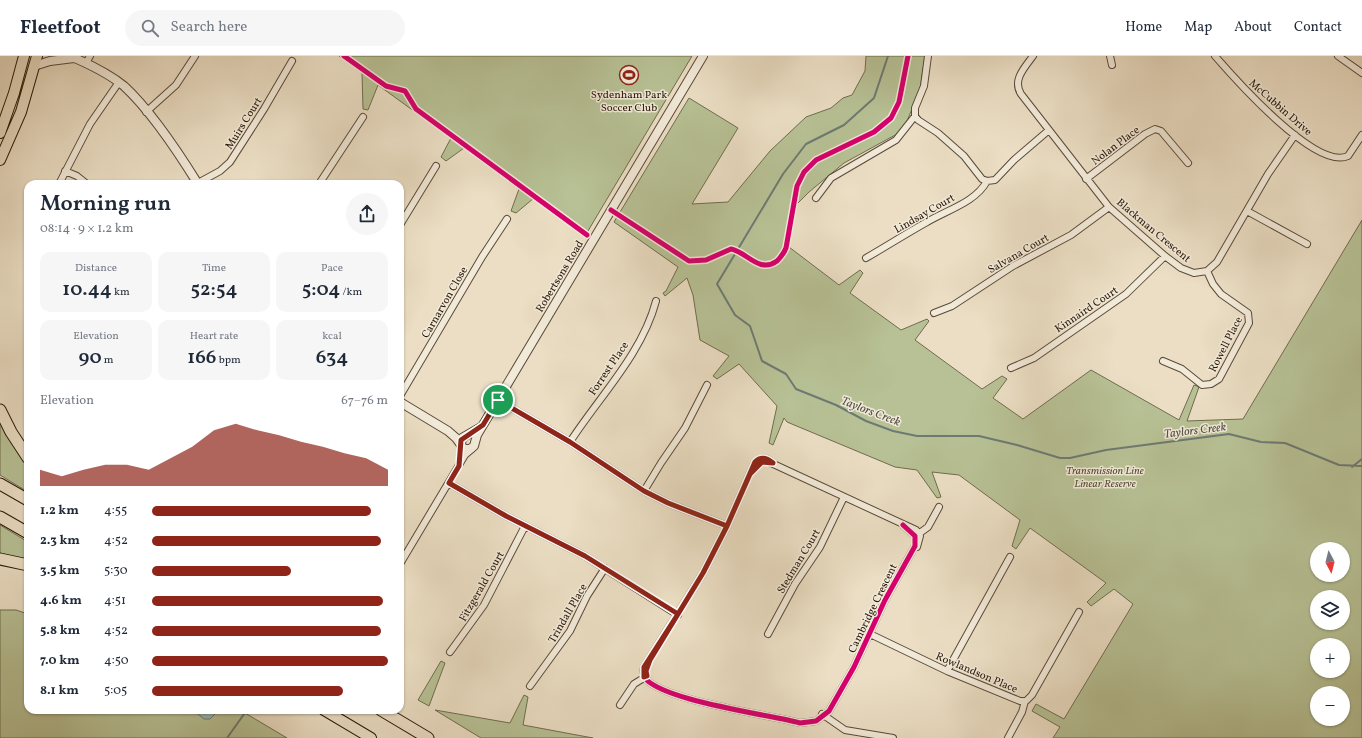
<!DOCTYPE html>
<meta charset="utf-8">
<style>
body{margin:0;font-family:Vollkorn,serif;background:#f6f6f7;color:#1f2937;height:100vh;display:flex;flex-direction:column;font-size:15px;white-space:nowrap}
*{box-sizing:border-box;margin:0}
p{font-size:13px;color:#747a83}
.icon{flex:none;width:22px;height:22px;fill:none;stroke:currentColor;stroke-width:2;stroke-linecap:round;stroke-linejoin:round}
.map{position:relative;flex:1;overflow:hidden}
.side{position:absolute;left:24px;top:124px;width:380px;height:534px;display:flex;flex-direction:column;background:#fff;border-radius:12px;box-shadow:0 1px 3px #0004}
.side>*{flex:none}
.needle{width:26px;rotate:173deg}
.tools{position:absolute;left:1310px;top:486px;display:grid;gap:8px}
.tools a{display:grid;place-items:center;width:40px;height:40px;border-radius:50%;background:#fff;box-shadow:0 1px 3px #0004;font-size:20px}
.pin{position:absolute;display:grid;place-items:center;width:34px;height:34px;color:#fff;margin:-17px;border:2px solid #fff;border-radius:50%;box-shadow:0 1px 4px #0007}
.round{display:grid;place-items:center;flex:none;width:42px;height:42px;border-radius:21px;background:#f6f6f7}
.headline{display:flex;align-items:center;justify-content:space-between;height:68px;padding:0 16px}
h1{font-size:22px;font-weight:600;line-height:30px}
.stats{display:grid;grid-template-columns:repeat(3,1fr);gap:6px;height:68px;padding:4px 16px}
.stats div{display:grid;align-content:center;border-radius:10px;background:#f6f6f7;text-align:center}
.stats b{font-size:20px;font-weight:600}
.stats small{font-size:11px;font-weight:400}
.stats p{font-size:11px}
.chart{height:112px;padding:8px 16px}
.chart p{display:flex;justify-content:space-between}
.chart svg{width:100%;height:72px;margin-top:4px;fill:#8f2418;opacity:.7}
ul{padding:0 16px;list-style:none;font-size:13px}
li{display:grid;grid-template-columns:64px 48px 1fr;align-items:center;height:30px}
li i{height:10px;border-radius:5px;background:#8f2418}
header{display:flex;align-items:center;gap:24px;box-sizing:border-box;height:56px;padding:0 20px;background:#fff;border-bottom:1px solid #e0e1e3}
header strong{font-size:19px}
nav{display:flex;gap:22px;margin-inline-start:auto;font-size:14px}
.search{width:280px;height:36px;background:#f6f6f7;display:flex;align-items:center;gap:10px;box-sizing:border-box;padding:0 14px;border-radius:22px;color:#747a83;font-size:15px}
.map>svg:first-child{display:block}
.green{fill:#b7c195;stroke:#706c4f;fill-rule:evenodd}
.water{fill:#9abbba;stroke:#6d7a73}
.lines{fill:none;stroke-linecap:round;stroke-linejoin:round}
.stream{stroke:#6d7a73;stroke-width:2}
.minor-casing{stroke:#5a4a38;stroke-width:8}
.tertiary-casing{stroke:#5a4a38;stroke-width:10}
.primary-casing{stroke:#291809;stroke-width:12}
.trunk-casing{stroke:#291809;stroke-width:12}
.motorway-casing{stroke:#291809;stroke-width:13}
.minor{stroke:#f2ead9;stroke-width:6}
.tertiary{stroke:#f2ead9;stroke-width:8}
.primary{stroke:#ebdec4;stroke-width:10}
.trunk{stroke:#ebdec4;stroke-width:10}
.motorway{stroke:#ebdec4;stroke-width:11}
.cycleway-casing{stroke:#f2ead9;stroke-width:8}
.cycleway{stroke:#d6006c;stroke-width:5}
.route-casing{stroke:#fff;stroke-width:8}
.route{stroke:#8f2418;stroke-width:5}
.labels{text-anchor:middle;stroke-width:3;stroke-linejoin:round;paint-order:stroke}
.poi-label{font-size:11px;fill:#291809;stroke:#f2ead9}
.street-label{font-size:11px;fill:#291809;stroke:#f2ead9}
.park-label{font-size:11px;font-style:italic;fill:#544b33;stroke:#f2ead9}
.water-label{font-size:12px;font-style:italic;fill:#515147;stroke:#f2ead9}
</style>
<header>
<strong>Fleetfoot</strong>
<div class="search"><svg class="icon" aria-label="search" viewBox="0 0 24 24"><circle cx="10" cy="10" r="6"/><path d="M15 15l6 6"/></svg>Search here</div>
<nav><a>Home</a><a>Map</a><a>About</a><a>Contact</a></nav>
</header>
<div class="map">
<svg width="1362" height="682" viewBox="0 0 1362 682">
<rect width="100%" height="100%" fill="#ebdec4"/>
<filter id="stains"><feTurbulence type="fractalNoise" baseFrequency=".005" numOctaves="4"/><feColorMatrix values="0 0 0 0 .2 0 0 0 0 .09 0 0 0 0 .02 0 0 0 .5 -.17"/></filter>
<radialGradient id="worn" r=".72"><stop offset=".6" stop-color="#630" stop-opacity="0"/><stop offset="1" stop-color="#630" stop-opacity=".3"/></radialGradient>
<path class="green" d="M339,0H692L585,180L534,142L516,157L511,155L519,133L464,92L446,105L441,101L451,82L378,29L368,54L363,53L362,17Z
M866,0H925L920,34L907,65L897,78L844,107L809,136L796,149L789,191L839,229L860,214L863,217L850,237L901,274L927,263L929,265L915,284L982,333L1002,320L1007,323L993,342L1023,363L1091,314L1179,364L1194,329L1199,331L1187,365L1243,363L1362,164V682H1053L1060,671L1032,655L1036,648L1064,663L1133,548L1114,533L1091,550L1087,546L1106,527L1030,472L1016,493L1012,490L1020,464L959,419L932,416L941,441L937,442L917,414L895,411L787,366L784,362L773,389L769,387L777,350L739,308L717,323L713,320L729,300L700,284L693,239L687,222L665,240L663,237L666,235L678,211L614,166L689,42L738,72L692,148L728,146L770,95L806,61L831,52L843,42L852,39L865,15ZM1317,493H1343V519H1317ZM1317,541H1343V567H1317ZM1317,589H1343V615H1317ZM1317,637H1343V663H1317Z
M0,363L10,383L28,409V436L0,419Z
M0,469L28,486V505L0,498Z
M0,554H16L28,558V654H240L287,682H0Z
M441,605L445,607L429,650L418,644Z
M524,639L528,641L523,669L593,682H481L435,654L510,667Z"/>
<path class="water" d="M193,654H219L210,663H204Z"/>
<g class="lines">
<path class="stream" d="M888,0L874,42L844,69L806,88L783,118L717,228L735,259L750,270L762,305L786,318L796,333L836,349L866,365L893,375L917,380H979L1017,389L1060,402H1070L1106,394L1229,378L1261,386L1285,387L1339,409L1362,410
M1352,411L1362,403
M227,682L247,654"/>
<defs>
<path id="minor" d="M928,0L924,30L915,52V60L918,64L938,77L964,100L982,123L987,125L995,124L1014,104L1049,74
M1033,0C1025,11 1012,24 1021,38L1109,151L1165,200L1181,212L1194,217L1207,215L1217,206L1268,118L1295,79
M1110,0L1112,9
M1215,0C1235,23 1316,115 1348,100L1362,79
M1338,0L1362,17
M86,7L90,0
M146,56L176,29L195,0
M65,115L77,120L87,128
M1086,123L1145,78L1155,73L1161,75L1188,107
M198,127L220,115L230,106L264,53L292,5
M59,128L90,68L119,26
M319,128L363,61
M816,142L831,122L896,84L915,60
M1247,155L1307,188
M400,169L436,110
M866,202C887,190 907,177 927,166C947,154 976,146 987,125
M934,257L952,250L1013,210L1071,179L1109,151
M1163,305L1182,313L1202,329L1211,328L1219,323L1249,267L1248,257L1221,238L1213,228L1207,215
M1011,312L1034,302L1126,238L1165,200
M400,340L482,201L507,163
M498,344L570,386L644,435L668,447L727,470
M570,386C599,341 642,298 656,245
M769,406L916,474L920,480L917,491
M773,407C766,400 758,401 753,410L727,470L703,517L644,611L643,619C654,644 772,659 800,667L816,665L829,655L854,611L885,544L915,490V480L903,469
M449,427L506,460L585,500L678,559
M644,435L661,407L685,372L707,329
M917,479L928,471L939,451
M400,508L465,399L472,393
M768,578L795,528L820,491L844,441
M870,578L947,615L1020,645H1026L1032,639L1079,556
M450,596L484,549L525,470
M947,615L1010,501
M530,630L570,575L587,540L605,512
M620,649L634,628L647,620
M822,658L845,674L893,682
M1008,682L1022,656L1025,645"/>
<path id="tertiary" d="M70,0C89,8 108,17 124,30C149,53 180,99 198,128
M34,10L50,5L74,2
M400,346L448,375L456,382L464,393H470L474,390L477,379L703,0
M461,388L462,382L481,371"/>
<path id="primary" d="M0,77L14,37L24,0
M0,104L21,56L37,0"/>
<path id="trunk" d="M324,654L371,682"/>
<path id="motorway" d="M0,354L11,376L28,402
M0,428L28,444
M0,461L28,477
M0,503L28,509
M381,654L428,682"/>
</defs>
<use href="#minor" class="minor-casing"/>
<use href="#tertiary" class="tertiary-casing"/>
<use href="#primary" class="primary-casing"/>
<use href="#trunk" class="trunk-casing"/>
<use href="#motorway" class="motorway-casing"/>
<use href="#minor" class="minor"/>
<use href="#tertiary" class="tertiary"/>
<use href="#primary" class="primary"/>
<use href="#trunk" class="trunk"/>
<use href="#motorway" class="motorway"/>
<defs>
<path id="cycleway" d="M344,0L386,30L405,35L416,53L587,179
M611,154L689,205L706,204L731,193C747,196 759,218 777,205C781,201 784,197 786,192L797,130L804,116L816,104L874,76L891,62L899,46L908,0
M773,407C766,400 758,401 753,410L727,470L703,517L644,611L643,619C654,644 772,659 800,667L816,665L829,655L854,611L885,544L915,490V480L903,469"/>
</defs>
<use href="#cycleway" class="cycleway-casing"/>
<use href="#cycleway" class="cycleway"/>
</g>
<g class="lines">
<defs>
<path id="route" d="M498,344L483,369L461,384L459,410L449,427L506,460L585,500L678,558L644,611V621L647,620L646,615L650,604L703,517L727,470L750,418L762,406L773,407C767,402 761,400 755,406L727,470L668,447L644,435L570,386L498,344"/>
</defs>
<use href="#route" class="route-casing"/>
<use href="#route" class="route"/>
</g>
<defs>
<symbol id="stadium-ring" viewBox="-11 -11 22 22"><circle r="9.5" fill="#f2ead9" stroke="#8f2418" stroke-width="1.5"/><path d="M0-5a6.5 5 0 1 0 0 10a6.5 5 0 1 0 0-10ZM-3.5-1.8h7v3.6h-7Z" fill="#8f2418"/></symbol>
</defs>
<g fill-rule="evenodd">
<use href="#stadium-ring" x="618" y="8" width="22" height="22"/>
</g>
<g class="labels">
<g class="poi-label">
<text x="629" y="42">Sydenham Park<tspan x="629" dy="13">Soccer Club</tspan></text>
</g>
<g class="street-label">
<text transform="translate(1281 51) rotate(41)" y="4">McCubbin Drive</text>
<text transform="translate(243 67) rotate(-58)" y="4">Muirs Court</text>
<text transform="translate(1115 89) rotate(-37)" y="4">Nolan Place</text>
<text transform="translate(924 157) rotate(-30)" y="4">Lindsay Court</text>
<text transform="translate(1154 174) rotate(40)" y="4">Blackman Crescent</text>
<text transform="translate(1018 197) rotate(-30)" y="4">Salvana Court</text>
<text transform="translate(559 220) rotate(-59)" y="4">Robertsons Road</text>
<text transform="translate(444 246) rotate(-60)" y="4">Carnarvon Close</text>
<text transform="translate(1086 253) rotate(-34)" y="4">Kinnaird Court</text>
<text transform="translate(1225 288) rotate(-63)" y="4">Rowell Place</text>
<text transform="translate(608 312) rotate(-56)" y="4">Forrest Place</text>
<text transform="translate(798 505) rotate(-59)" y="4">Stedman Court</text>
<text transform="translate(481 530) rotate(-60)" y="4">Fitzgerald Court</text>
<text transform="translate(872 552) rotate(-64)" y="4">Cambridge Crescent</text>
<text transform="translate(567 557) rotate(-60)" y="4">Trindall Place</text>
<text transform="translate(977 616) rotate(23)" y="4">Rowlandson Place</text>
</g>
<g class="park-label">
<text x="1105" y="418">Transmission Line<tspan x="1105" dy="13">Linear Reserve</tspan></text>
</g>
<g class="water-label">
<text transform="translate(871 355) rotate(21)" y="4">Taylors Creek</text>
<text transform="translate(1195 374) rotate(-7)" y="4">Taylors Creek</text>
</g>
</g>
<rect width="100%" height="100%" filter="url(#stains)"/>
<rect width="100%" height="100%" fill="url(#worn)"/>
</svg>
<div class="tools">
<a><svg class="needle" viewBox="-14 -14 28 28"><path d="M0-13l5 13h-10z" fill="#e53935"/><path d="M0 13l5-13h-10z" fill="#747a83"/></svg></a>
<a><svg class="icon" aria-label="layers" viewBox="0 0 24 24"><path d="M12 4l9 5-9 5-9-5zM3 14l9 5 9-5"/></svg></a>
<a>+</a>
<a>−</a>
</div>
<div class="pin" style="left:498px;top:344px;background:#1e9e55"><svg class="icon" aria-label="arrive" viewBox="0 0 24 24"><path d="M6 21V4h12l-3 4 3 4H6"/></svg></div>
<section class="side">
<div class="headline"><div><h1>Morning run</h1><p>08:14 · 9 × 1.2 km</p></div><a class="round"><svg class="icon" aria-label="share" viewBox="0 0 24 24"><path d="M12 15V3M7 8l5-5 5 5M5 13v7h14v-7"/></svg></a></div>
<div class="stats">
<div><p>Distance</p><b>10.44<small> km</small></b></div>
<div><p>Time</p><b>52:54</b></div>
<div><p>Pace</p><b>5:04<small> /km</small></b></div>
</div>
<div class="stats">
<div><p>Elevation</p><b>90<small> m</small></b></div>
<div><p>Heart rate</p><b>166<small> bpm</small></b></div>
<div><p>kcal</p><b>634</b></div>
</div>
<div class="chart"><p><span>Elevation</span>67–76 m</p>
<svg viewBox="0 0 160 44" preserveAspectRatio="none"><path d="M0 44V34L10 38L20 34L30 31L40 31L50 34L60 27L70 20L80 10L90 6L100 10L110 13L120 17L130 20L140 24L150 27L160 34V44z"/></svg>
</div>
<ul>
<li><b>1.2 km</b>4:55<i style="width:93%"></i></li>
<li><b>2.3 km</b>4:52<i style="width:97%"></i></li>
<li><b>3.5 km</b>5:30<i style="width:59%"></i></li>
<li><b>4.6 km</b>4:51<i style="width:98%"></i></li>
<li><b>5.8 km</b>4:52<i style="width:97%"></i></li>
<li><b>7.0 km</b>4:50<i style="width:100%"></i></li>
<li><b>8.1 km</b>5:05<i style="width:81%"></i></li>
</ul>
</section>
</div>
